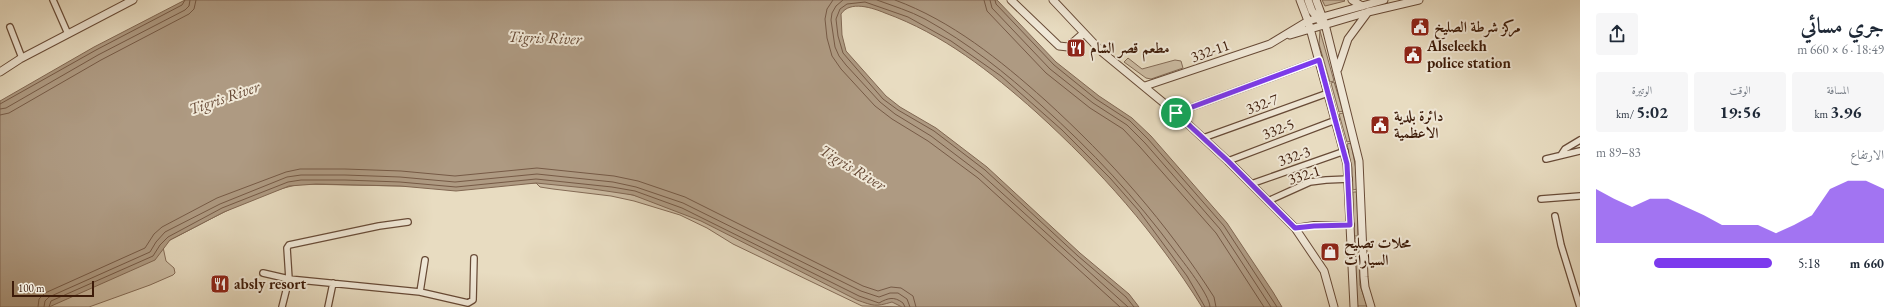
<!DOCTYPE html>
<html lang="ar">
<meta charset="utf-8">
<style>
body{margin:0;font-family:"EB Garamond",Amiri,serif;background:#f6f6f7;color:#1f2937;direction:rtl;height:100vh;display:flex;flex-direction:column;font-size:15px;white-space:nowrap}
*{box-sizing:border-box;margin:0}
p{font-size:13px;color:#747a83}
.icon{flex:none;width:22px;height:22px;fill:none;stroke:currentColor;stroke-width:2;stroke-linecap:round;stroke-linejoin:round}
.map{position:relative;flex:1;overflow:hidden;direction:ltr}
.side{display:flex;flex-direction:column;background:#fff;width:320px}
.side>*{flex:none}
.scale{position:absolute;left:12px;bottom:10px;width:82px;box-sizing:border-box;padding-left:4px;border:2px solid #3d1b09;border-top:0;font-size:11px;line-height:14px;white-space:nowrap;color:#3d1b09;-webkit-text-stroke:3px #f0e8d7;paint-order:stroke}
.pin{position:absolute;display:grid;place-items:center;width:34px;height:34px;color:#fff;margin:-17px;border:2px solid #fff;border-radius:50%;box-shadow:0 1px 4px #0007}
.round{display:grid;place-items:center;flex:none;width:42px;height:42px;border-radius:4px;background:#f6f6f7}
.summary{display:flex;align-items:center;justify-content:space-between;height:68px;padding:0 16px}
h1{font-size:22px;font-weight:700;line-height:30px}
.stats{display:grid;grid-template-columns:repeat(3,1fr);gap:6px;height:68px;padding:4px 16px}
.stats div{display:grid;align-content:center;border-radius:4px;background:#f6f6f7;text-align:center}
.stats b{font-size:17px;font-weight:700}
.stats small{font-size:11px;font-weight:400}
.stats p{font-size:11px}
.chart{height:112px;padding:8px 16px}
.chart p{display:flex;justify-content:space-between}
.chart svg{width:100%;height:72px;margin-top:4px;fill:#7c3aed;opacity:.7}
ul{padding:0 16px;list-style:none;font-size:13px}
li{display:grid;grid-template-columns:64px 48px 1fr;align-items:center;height:30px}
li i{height:10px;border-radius:5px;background:#7c3aed}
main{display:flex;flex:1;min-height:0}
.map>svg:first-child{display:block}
.green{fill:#cbbba2;stroke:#846b56}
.water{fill:#ae9a82;stroke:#816752}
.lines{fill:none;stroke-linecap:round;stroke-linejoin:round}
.shore{stroke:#765a46;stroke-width:1}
.minor-casing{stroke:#684b37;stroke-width:8}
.tertiary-casing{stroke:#684b37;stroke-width:9}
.minor{stroke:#f0e8d7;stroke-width:5.5}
.tertiary{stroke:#f0e8d7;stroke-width:7}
.route-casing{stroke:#fff;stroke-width:8}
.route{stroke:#7c3aed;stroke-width:5}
.labels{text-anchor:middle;stroke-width:4;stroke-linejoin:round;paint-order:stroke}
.poi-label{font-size:15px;font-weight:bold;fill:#3d1b09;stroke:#f0e8d7;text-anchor:start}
.street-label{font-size:15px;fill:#3d1b09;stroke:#f0e8d7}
.water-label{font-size:16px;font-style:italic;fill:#654733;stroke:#f0e8d7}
</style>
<main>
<section class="side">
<div class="summary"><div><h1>جري مسائي</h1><p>18:49 · 6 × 660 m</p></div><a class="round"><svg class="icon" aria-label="share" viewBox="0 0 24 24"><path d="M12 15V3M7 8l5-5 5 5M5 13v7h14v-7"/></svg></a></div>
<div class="stats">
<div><p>المسافة</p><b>3.96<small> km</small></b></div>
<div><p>الوقت</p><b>19:56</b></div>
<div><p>الوتيرة</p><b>5:02<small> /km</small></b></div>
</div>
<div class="chart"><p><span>الارتفاع</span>83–89 m</p>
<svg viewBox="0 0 160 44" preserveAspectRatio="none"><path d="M0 44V11L10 17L20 22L30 17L40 17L50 22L60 27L70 33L80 33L90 33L100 38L110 33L120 27L130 11L140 6L150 6L160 11V44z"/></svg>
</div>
<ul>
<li><b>660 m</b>5:18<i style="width:67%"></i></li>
</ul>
</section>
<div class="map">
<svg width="1580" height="307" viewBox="0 0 1580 307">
<rect width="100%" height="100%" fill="#e8dcc1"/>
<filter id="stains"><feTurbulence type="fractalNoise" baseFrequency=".005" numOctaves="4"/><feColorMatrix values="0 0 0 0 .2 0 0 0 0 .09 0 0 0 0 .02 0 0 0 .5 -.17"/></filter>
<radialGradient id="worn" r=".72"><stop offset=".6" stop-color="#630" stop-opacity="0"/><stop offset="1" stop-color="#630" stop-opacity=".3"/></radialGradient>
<path class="green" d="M1322,0H1344L1345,1L1325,6Z
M1320,31L1334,81L1330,82L1319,44Z
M1128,58L1142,69L1175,60L1181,61L1183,68L1151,79L1146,78L1124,62Z
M1334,82L1343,111L1339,112L1331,83Z
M1343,113L1351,141L1347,142L1339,114Z
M1351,143L1357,175V189L1353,190L1352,168L1347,144Z
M539,171L664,203L913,307L862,306L733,244L707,228L680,215L634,201L611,196L553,189L540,187L536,183L400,186L301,184C254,193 212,219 170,240L163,247L166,261L174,268L175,273L173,275L150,285L89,307H23L287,180Z
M1353,192H1357L1358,236H1354Z
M1354,238H1359L1360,285L1367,306H1356Z"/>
<path class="water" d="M185,0H997L1056,62L1099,96L1132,118L1151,136L1227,223L1273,292L1282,307H1202C1155,232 1101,171 1036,112C991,72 943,34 885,13C873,8 850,0 841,14L842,35L846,51L886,96L900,107L936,128L987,167L1080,253L1129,294L1139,307H902L892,302C875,307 874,306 857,300L701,221L633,195L586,188L536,183L456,191L400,186L316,184L289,186L224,212L170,240L155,260L49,307H0V101L94,47Z"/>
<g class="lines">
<path class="shore" d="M833,0L827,9L825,19L827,38L832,56L841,69L875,106L892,119L928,141L978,178L1120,307
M843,0L836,6L832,13L831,20L835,47L839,56L846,65L880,102L895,114L931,136L981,174L1128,307
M877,0C893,6 910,11 925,19C968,43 1006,73 1042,106C1092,151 1135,197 1175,251C1183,262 1210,295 1210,307
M895,0C952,21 1000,60 1045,100C1111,160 1166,222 1214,297L1216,307
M984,0L987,11L1046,73L1090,108L1123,129L1140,147L1216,233L1264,307
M990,0L992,8L1050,69L1093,103L1127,125L1145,143L1220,229L1271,307
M995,0L996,4L1054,65L1096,99L1130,121L1148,139L1224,226L1277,307
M0,104L96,50L182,5L185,0
M0,109L6,108L98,55L185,10L189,6L190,0
M0,115L9,113L101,60L189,14L194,9L196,0
M38,307L39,299L45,293L145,248L154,234L162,227L217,198L286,172L300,169H345L401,171L455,176L537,168L614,176L638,181L685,197L863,286L878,291L891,287L901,288L913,296L916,307
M44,307L45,301L49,297L150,252L156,242L165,232L220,204L287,177L301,175H345L400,177L455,182L537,174L613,182L636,187L683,203L861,291L879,297L890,293H898L907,299L910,307
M49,307L51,301L153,256L160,245L168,237L222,208L288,182L301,180H345L400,182L456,187L536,179L612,187L635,191L682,208L859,296L879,303C888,298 894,296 903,303L905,307
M1134,307L1126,297L1078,256L985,170L934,131L898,110L883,99L843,53L838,36L836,19L840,9L847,4L865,2L908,17L951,41L1001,76L1062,130L1110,178L1139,211L1187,276L1205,307"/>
<defs>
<path id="minor" d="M53,0L68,34
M10,27L22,58
M1176,113L1319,60
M1203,138L1328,93
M1561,155L1565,149L1580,140
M1546,159L1580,151
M1228,161L1336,120
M1251,184L1345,151
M1541,199L1580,196
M1268,201L1310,182L1326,180L1349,179
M1555,216L1561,245L1580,307
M1295,228L1314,225H1351
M263,273L289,279L420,292L468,303L473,300L474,258
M420,292L425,260
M282,307L289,279L287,248L289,245L379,226L408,222
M328,307L333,283"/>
<path id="tertiary" d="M1011,0L1059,46L1068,47L1084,33
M1053,0L1102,52L1176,113L1228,161L1295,228L1324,271L1334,307
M1300,0L1308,21L1347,164L1354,307
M1308,0L1312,11L1320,21
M1316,0L1325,24L1359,161L1364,277L1365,287L1371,307
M1352,0L1362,6
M1290,35L1368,12L1419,0
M1338,69L1348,39L1368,12
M0,72L20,59L133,0
M1145,86L1270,44L1308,21L1384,0"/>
</defs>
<use href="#minor" class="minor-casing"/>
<use href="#tertiary" class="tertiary-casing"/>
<use href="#minor" class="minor"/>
<use href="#tertiary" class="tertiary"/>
</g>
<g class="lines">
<defs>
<path id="route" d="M1319,60L1347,164L1350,225L1314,226L1295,228L1228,161L1176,113Z"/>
</defs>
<use href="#route" class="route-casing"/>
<use href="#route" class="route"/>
</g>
<defs>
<symbol id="civic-square" viewBox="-11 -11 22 22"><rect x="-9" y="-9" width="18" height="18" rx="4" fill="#8f2418" stroke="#f0e8d7"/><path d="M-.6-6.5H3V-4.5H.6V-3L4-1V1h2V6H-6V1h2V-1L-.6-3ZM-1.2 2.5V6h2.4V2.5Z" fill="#fff"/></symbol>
<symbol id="restaurant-square" viewBox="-11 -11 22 22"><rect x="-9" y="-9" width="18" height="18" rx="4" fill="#8f2418" stroke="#f0e8d7"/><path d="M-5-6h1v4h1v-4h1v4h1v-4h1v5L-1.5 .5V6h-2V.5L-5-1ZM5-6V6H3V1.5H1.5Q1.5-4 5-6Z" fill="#fff"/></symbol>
<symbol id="shop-square" viewBox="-11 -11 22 22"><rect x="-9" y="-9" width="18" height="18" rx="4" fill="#8f2418" stroke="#f0e8d7"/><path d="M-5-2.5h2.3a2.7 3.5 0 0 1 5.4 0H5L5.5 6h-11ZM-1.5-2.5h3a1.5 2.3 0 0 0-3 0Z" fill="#fff"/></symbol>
</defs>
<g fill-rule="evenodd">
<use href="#civic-square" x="1409" y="16" width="22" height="22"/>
<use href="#restaurant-square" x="1065" y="37" width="22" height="22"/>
<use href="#civic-square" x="1402" y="44" width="22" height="22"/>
<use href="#civic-square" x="1369" y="114" width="22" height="22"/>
<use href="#shop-square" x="1319" y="241" width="22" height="22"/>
<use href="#restaurant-square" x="209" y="273" width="22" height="22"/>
</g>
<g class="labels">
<g class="poi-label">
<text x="1434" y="32">مركز شرطة الصليخ</text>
<text x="1427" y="51">Alseleekh<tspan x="1427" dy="17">police station</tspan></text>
<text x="1090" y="53">مطعم قصر الشام</text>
<text x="1394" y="121">دائرة بلدية<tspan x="1394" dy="17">الاعظمية</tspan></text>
<text x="1344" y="248">محلات تصليح<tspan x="1344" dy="17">السيارات</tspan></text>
<text x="234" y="289">absly resort</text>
</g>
<g class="street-label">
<text transform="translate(1210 51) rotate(-19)" y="5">332-11</text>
<text transform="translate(1262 104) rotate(-20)" y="5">332-7</text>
<text transform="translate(1278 129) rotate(-21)" y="5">332-5</text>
<text transform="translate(1294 156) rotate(-19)" y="5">332-3</text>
<text transform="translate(1304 175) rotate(-17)" y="5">332-1</text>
</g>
<g class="water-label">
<text transform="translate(545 37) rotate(2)" y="6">Tigris River</text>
<text transform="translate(224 97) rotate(-19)" y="6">Tigris River</text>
<text transform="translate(853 167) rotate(31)" y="6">Tigris River</text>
</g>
</g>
<rect width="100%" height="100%" filter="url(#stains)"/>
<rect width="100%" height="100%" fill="url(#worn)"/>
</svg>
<div class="scale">100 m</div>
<div class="pin" style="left:1176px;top:113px;background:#1e9e55"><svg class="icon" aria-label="arrive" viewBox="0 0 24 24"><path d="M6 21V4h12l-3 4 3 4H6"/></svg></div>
</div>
</main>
